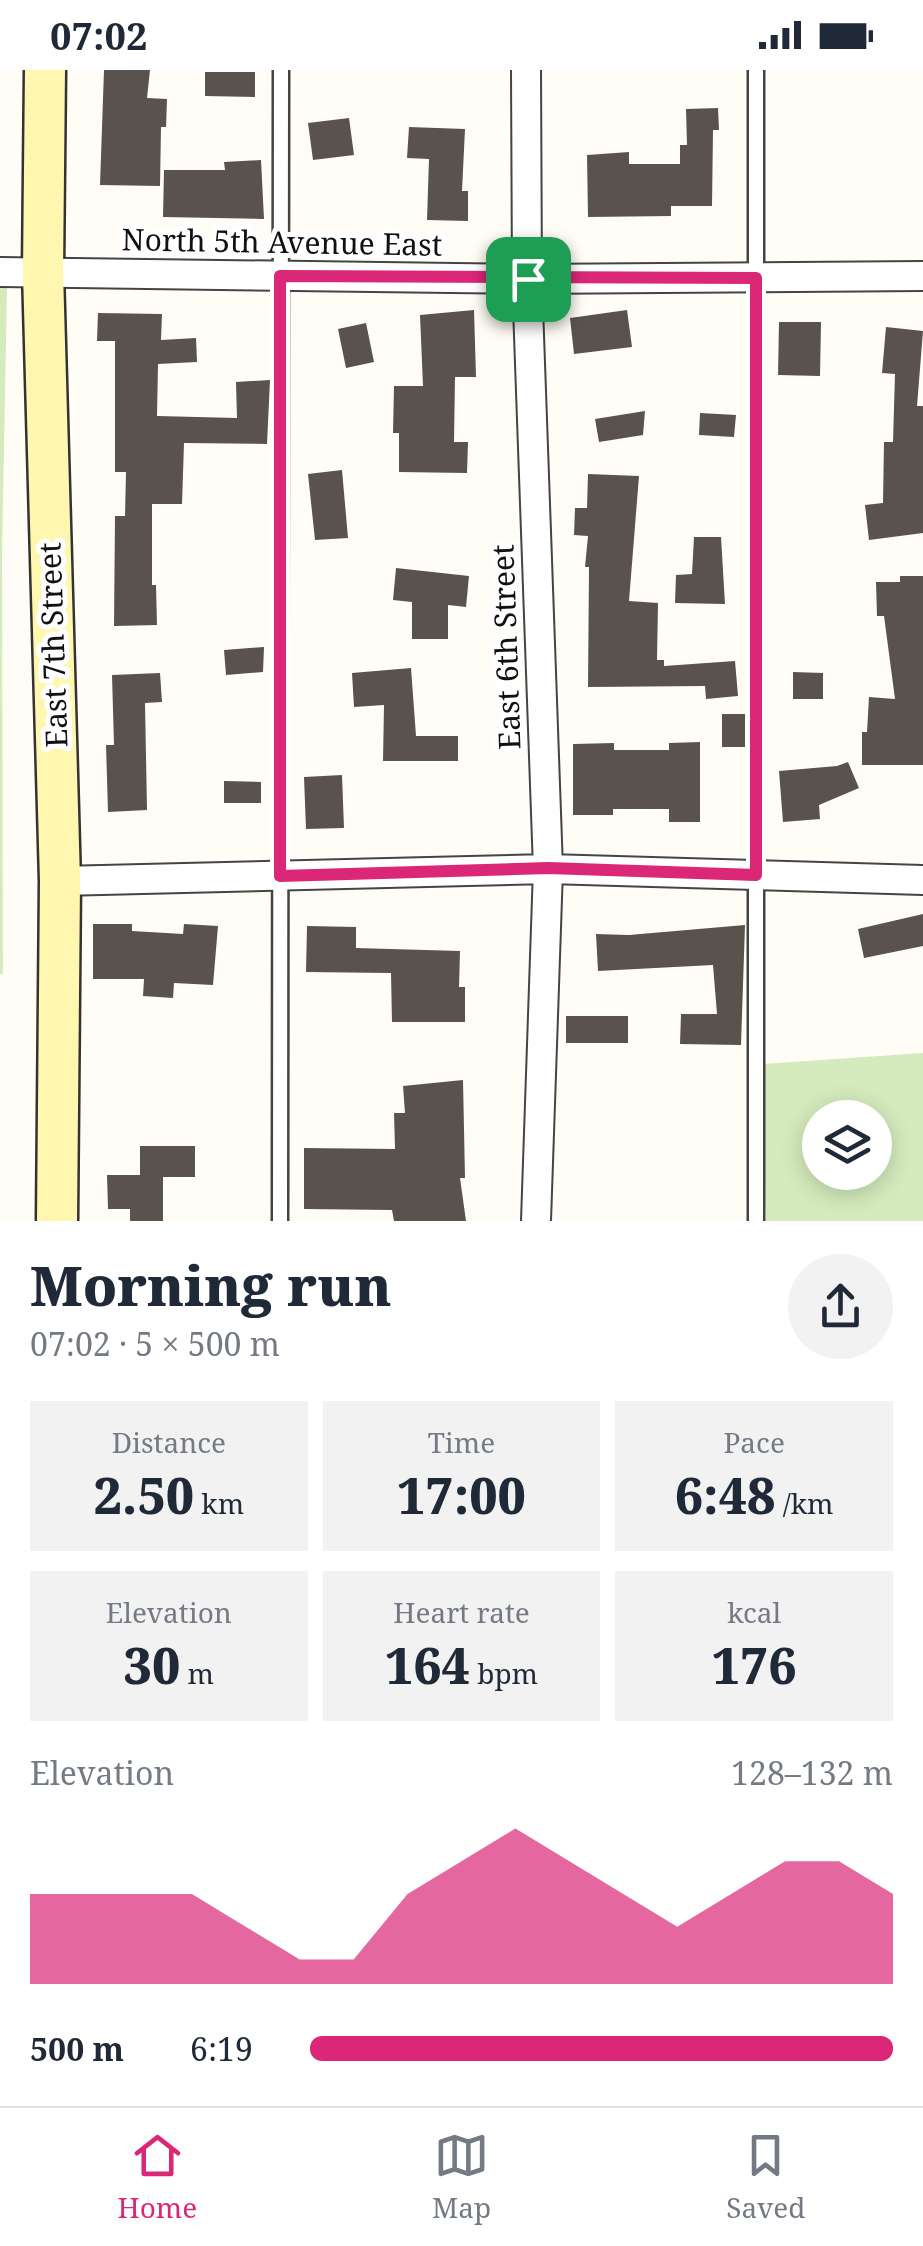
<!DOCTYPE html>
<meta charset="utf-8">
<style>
body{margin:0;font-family:"Noto Serif",serif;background:#f2f2f3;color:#1f2937;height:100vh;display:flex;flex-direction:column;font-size:38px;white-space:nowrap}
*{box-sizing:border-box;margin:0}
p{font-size:32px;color:#747a83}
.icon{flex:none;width:55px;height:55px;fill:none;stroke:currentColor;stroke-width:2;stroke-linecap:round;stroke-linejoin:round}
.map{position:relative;height:1151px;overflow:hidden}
.drawer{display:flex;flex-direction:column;background:#fff;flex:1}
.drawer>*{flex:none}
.buttons{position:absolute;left:802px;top:1030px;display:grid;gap:20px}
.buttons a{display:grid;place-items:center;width:90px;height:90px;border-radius:50%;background:#fff;box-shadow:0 5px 25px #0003;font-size:50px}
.pin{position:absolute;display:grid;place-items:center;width:85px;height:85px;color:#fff;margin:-42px;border-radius:20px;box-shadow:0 5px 15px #0006}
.round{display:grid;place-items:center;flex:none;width:105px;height:105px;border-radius:52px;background:#f2f2f3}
.headline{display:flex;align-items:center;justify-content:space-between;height:170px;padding:0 30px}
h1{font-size:55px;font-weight:800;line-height:75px}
.figures{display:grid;grid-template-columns:repeat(3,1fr);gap:15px;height:170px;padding:10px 30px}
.figures div{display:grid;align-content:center;border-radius:0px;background:#f2f2f3;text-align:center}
.figures b{font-size:50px;font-weight:800}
.figures small{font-size:28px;font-weight:400}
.figures p{font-size:28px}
.chart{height:280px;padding:20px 30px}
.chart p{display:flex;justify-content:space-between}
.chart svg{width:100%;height:180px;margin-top:10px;fill:#db2777;opacity:.7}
ul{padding:0 30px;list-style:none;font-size:32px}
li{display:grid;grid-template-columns:160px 120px 1fr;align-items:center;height:75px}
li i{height:25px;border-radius:12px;background:#db2777}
.status{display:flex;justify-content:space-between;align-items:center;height:70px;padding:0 50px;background:#fff;direction:ltr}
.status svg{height:28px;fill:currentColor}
.tabs{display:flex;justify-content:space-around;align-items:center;height:140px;border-top:2px solid #e0e1e3;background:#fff;font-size:28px;color:#747a83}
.tabs a{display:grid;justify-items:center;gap:5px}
.tabs .on{color:#db2777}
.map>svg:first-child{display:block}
.green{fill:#d5ebbd;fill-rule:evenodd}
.building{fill:#5a524d}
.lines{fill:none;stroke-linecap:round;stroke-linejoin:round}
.lane-casing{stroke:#444;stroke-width:19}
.street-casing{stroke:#444;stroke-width:32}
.secondary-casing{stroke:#333;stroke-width:45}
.lane{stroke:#fff;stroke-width:14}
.street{stroke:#fff;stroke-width:28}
.secondary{stroke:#fff6b0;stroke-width:40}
.route-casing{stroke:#fff;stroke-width:20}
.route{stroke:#db2777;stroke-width:12}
.labels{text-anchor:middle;stroke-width:10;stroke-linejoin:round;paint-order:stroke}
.street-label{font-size:30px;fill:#111;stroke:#fff}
</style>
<div class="status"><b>07:02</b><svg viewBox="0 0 49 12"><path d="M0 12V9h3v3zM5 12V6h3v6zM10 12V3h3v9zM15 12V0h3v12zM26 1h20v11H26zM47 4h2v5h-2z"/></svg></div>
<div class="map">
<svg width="923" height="1151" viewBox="0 0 923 1151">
<rect width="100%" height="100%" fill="#fffdf5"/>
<path class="green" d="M0,218H7L2,486L3,904H0Z
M923,983V1151H766L762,994ZM820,1048H875V1102H820Z"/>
<path class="building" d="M104,0H150L147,28L167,29L166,57H161L160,116L100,115Z
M205,2H255V27L205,26Z
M718,38L719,60H713L712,136H671V146L588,147L587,85L629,82V94H680V75H687L686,39Z
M349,48L354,85L313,90L308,53Z
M409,57L465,59L462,121H468V151L427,150L429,89L407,88Z
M261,90L264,149L163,147L164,100H225L224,92Z
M474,240L476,307H455L454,372H468L467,403L399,402V363H393L394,316H423L420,245Z
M627,240L632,277L574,284L570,248Z
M98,243L162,244L161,270L196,268L197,292L158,294L157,346L237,348L236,312L270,310L267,374L184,373L182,434H152V515H156L157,555L114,556L115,446H125L126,402H115V271H97Z
M779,252H821L820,306L778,305Z
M366,253L374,292L346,298L338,259Z
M886,257L923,261L917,336H923V463L869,470L865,435L883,433L884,372H893L895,304L882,303Z
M645,341L643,365L599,372L595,349Z
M700,343L736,345L734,367L699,365Z
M342,400L348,468L315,470L308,404Z
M588,404L639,406L629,531L658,533L657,590H664V596L735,591L738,626L706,629L705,616L588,617L589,497H585L588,466L574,465L575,438H587Z
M694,467H721L725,534L675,533L676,505L692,504Z
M396,498L469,506L466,537L448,535V569H412V532L393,530Z
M900,506H923V695H862V662H867L869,627L895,629L884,546H877L876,512H900Z
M264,577L263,602L226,605L224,580Z
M411,598L416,666H458V691H383L384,635L354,637L352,603Z
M793,602L823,603V629H793Z
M160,603L162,632L145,633L147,740L108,742L106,675H114L112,605Z
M722,644H745V677H722Z
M700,672V752H669V739H613V745H573V674L614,673V680H669V673Z
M848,692L859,718L819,735L820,749L783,752L779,701L837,696Z
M342,705L344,758L306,759L304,707Z
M224,711L261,712V733H224Z
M923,844V876L864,888L858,859Z
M93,854H132V861L183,864L184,854L218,856L213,915L174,913L173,928L143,926L144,909H93Z
M745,855L741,975L680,974L681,944H717L713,895L598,901L596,864L629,865Z
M307,856L356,857V878L460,881L459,917H465V952H392L391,903L306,902Z
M566,946H628V973H566Z
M463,1010L465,1108H460L466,1151H394L392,1140L304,1139V1078L395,1079L394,1043H405L403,1016Z
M140,1076H195V1107H163V1151H130V1139H108L107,1105H140Z"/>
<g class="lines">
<defs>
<path id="lane" d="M756,0V1151
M280,1151L281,0"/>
<path id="street" d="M526,0L527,209L548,799L536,1151
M0,202L527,209L923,206
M60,811L548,799L923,810"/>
<path id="secondary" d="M45,0L43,202L60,811L57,1151"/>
</defs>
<use href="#lane" class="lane-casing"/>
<use href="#street" class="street-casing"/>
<use href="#secondary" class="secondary-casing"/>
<use href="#lane" class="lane"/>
<use href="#street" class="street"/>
<use href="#secondary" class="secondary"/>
</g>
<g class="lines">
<defs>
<path id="route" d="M280,206L756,208V805L548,798L280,806Z"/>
</defs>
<use href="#route" class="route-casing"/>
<use href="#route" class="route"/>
</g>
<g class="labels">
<g class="street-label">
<text transform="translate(282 173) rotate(1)" y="10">North 5th Avenue East</text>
<text transform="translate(54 575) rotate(-92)" y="10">East 7th Street</text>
<text transform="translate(507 577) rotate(-92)" y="10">East 6th Street</text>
</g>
</g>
</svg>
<div class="buttons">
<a><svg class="icon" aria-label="layers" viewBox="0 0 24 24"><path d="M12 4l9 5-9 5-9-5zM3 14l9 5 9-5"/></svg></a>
</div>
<div class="pin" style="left:528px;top:209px;background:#1e9e55"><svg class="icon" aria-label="arrive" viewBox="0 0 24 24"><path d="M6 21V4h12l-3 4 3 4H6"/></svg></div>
</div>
<section class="drawer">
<div class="headline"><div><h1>Morning run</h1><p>07:02 · 5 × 500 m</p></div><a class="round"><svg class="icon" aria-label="share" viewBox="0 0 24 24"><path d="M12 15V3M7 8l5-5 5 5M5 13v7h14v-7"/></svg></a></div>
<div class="figures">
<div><p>Distance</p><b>2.50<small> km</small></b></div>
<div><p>Time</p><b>17:00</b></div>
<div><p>Pace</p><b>6:48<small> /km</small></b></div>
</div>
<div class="figures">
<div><p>Elevation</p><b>30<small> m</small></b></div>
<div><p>Heart rate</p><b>164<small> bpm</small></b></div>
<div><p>kcal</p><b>176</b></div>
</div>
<div class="chart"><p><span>Elevation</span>128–132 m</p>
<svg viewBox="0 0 160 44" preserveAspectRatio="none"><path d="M0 44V22L10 22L20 22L30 22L40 30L50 38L60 38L70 22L80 14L90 6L100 14L110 22L120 30L130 22L140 14L150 14L160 22V44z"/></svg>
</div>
<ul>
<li><b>500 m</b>6:19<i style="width:100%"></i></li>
</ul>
</section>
<nav class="tabs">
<a class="on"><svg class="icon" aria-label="home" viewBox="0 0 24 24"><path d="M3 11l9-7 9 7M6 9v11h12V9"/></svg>Home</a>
<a><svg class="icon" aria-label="map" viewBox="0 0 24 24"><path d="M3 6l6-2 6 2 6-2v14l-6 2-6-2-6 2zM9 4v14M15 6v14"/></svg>Map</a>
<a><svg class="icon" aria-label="saved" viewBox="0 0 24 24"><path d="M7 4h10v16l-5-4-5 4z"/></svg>Saved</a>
</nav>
